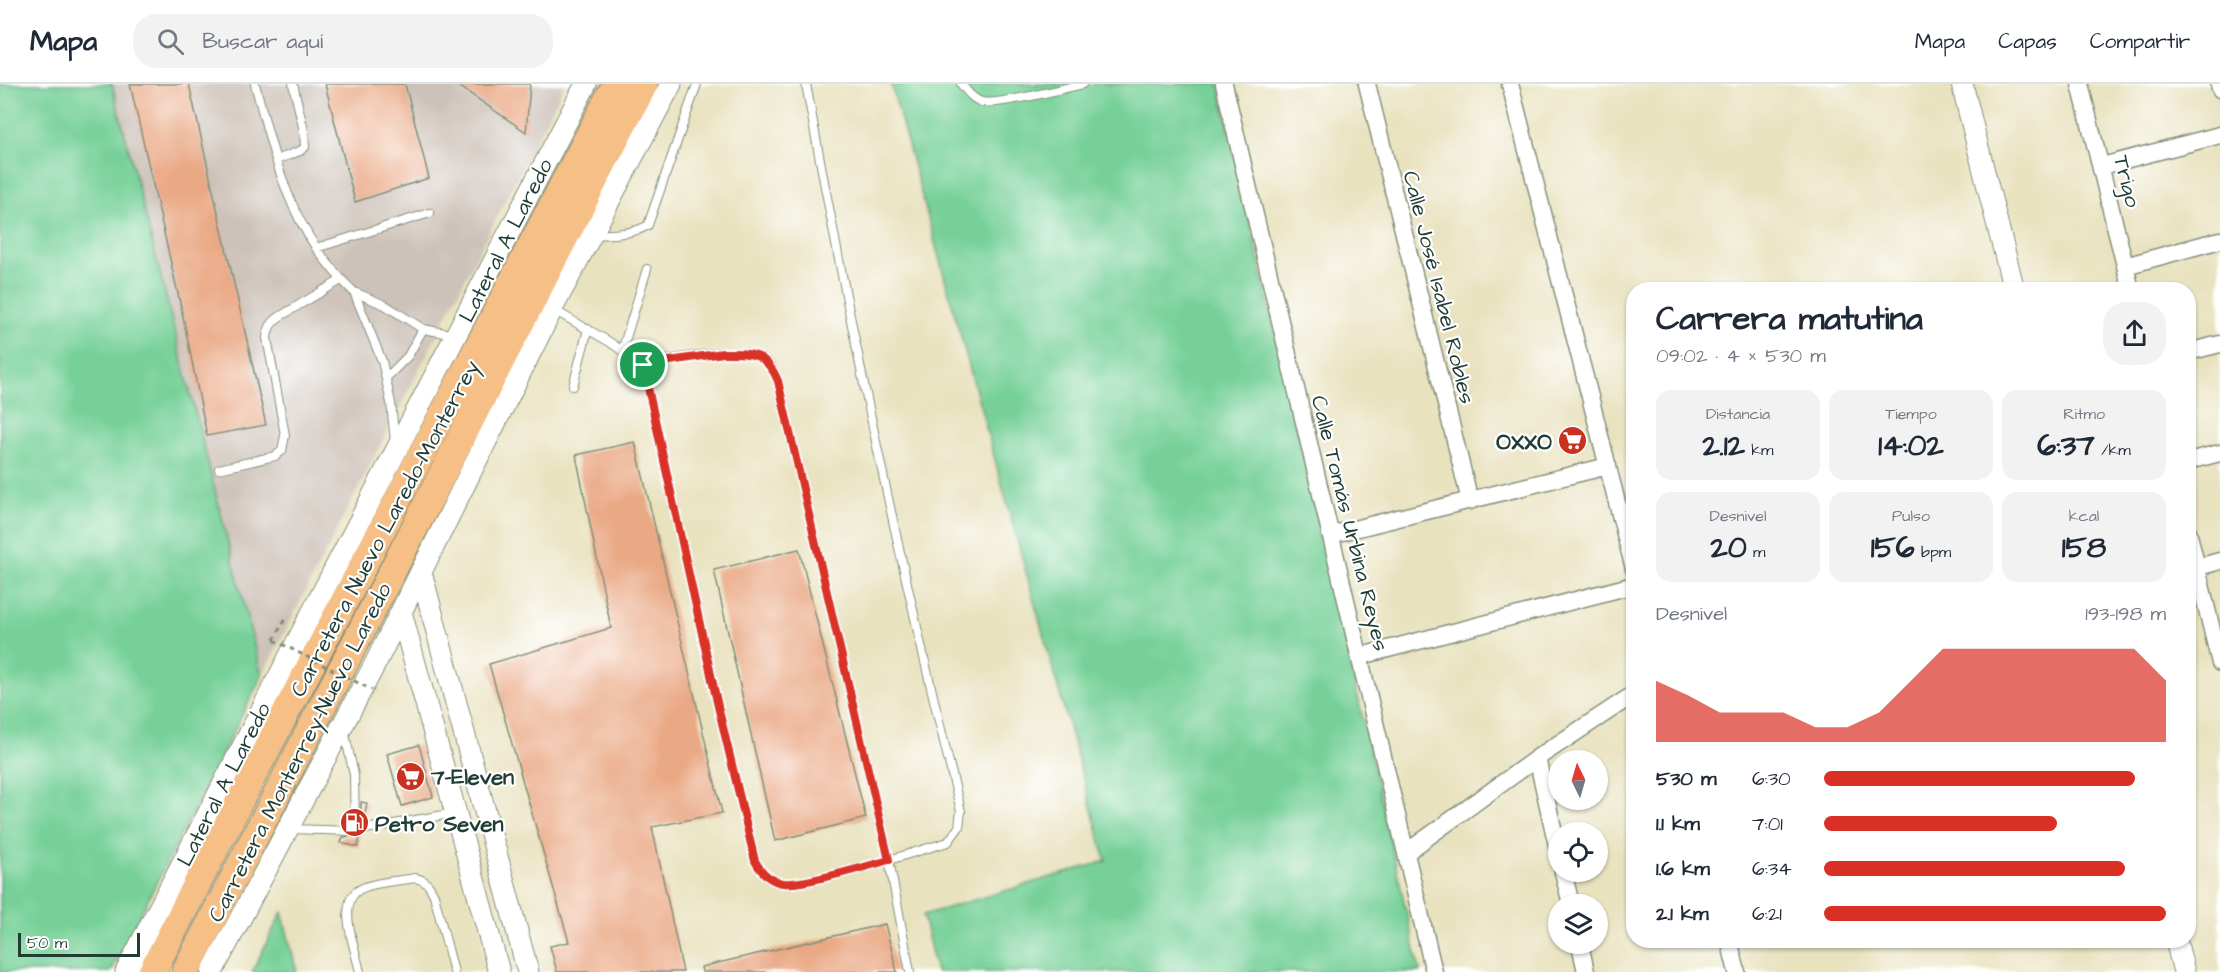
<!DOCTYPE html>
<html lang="es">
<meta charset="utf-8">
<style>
body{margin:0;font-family:"Architects Daughter",sans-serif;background:#f2f2f3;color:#1f2937;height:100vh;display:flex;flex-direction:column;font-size:22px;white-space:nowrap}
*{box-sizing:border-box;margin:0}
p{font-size:20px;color:#747a83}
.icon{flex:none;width:33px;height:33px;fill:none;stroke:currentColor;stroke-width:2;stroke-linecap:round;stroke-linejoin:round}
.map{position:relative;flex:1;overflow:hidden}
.side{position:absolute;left:1626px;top:198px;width:570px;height:666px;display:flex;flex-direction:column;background:#fff;border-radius:24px;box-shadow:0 2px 4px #0004}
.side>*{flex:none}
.needle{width:39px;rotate:355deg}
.fabs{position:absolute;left:1548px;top:666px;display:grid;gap:12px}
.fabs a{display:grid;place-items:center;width:60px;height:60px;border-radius:50%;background:#fff;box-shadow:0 2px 4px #0004;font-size:30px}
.scale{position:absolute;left:18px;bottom:15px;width:122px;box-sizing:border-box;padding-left:6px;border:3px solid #1f3d34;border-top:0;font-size:16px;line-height:21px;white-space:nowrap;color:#1f3d34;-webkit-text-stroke:4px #fff;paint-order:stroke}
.pin{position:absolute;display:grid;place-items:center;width:51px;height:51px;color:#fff;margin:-26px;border:3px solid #fff;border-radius:50%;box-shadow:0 2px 6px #0007}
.round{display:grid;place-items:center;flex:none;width:63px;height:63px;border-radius:24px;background:#f2f2f3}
.headline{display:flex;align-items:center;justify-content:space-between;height:102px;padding:0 30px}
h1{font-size:33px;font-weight:700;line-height:45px}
.figures{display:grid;grid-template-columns:repeat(3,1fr);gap:9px;height:102px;padding:6px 30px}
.figures div{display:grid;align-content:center;border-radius:15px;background:#f2f2f3;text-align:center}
.figures b{font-size:30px;font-weight:700}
.figures small{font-size:16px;font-weight:400}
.figures p{font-size:16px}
.chart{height:168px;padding:12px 30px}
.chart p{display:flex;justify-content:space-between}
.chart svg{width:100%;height:108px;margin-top:6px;fill:#d93025;opacity:.7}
ul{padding:0 30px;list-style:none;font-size:20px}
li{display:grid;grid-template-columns:96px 72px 1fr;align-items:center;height:45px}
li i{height:15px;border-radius:8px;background:#d93025}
header{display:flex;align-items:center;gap:36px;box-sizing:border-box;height:84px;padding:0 30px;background:#fff;border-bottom:2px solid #e0e1e3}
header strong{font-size:28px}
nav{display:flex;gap:33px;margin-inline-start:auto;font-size:21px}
.search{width:420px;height:54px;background:#f2f2f3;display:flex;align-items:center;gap:15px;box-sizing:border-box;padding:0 21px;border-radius:24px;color:#747a83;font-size:22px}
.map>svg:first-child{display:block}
.industrial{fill:#cdc2b9}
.green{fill:#76d097;stroke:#4a8666;stroke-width:1.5}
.building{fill:#eaa985}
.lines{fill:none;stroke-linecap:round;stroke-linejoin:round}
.service-casing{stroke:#84907a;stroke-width:10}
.minor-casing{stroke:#84907a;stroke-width:19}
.tertiary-casing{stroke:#84907a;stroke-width:23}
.trunk-casing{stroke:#84907a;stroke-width:29}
.path{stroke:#84907a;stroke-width:3;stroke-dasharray:4.5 4.5;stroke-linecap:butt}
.service{stroke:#fff;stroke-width:8}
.minor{stroke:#fff;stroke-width:16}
.tertiary{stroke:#fff;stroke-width:21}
.trunk{stroke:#f5bf86;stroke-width:27}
.path-bridge{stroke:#84907a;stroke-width:3;stroke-dasharray:4.5 4.5;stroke-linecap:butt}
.route-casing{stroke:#fff;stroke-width:12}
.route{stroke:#d93025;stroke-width:8}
.labels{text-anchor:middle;stroke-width:4.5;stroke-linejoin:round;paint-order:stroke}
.street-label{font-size:22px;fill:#1f3d34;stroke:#fff}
.poi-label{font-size:22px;font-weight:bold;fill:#1f3d34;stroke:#fff;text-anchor:start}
</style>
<header>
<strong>Mapa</strong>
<div class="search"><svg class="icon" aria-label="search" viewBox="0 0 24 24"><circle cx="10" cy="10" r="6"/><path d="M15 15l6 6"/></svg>Buscar aquí</div>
<nav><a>Mapa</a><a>Capas</a><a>Compartir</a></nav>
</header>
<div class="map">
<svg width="2220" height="888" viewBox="0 0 2220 888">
<rect width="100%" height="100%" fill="#fff"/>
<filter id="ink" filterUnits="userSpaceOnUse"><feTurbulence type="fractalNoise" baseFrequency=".0167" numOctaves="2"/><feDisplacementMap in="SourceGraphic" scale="12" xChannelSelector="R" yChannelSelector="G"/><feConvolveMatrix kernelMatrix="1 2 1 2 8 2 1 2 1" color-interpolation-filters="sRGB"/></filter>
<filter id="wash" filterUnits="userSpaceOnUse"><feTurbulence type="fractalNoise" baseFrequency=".008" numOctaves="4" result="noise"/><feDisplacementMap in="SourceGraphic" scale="24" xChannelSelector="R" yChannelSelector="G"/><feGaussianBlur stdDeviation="1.35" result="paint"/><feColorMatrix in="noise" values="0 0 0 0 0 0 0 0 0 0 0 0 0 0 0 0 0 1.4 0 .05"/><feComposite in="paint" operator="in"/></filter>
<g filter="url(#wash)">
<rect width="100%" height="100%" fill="#e9e2bf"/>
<path class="industrial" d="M112,0H565L262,592Z"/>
<path class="green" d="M0,0H112L262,592L111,888H0Z
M891,0H1219L1420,888H936L923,831L1106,777Z
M282,828L297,888H252Z"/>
<g id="blocks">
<path class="building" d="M130,0H189L266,341L207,352L181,223Z
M325,0H405L429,94L355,118Z
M456,0H530L526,48Z
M635,358L722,729L652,743L683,888H557L550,862L569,858L489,580L611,544L576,371Z
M799,465L866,734L775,757L714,486Z
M419,661L433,713L402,722L387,670Z
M361,718L367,719L363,739H361Z
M360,752L358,763L341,759L343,753Z
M885,840L897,888H702L701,883Z"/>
</g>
</g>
<g filter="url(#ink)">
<use href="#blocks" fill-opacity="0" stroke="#84907a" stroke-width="1.5"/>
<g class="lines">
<defs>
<path id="service" d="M255,0C277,81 290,148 354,208
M806,0C850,244 901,487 961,727L959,743L948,758L889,776L910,888
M961,0C966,6 973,16 982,18C997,22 1064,4 1083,0
M276,76L300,67L305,63L304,47L293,0
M592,151C609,150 633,151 648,141L697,0
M316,164L430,129
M552,225L608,257L643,281C670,276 740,260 763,275C772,280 774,288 778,297L889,776C867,782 801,802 783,799C770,797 761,788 755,777L717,618L643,281
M622,267L647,185
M387,293L408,272L423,245
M573,302L588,245
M395,358L391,319L382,277L354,208L385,221L423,245L456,251
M219,385L275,372L282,367L285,351L267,254C268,244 271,239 279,233L341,196
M290,745L355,747L354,691L344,646
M355,747L455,729
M360,888C356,868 338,822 356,808C367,798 400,797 415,794C426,796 429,801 434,811L454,888"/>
<path id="minor" d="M1224,0L1434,888
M1367,0L1470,417
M1510,0L1634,485
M2080,0L2131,206
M2219,0L2220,5
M2102,82L2220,51
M2125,182L2220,156
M2188,268L2220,260
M2188,377L2220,369
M2188,447L2220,579
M1330,451L1608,382
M2198,483L2220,477
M1361,572L1634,501
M1537,674L1558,766
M1407,768L1537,674L1634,610
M1563,788L1571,820
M1729,856L1737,888
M1580,860L1586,888"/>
<path id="tertiary" d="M1962,0L2014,206
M421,488L528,888
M401,528L499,888
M2176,856L2184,888
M126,888L586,0
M212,888L375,580L552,225L671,0"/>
<path id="trunk" d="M152,888L248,701L616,0
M185,888L644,0"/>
</defs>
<use href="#service" class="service-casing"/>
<use href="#minor" class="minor-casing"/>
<use href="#tertiary" class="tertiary-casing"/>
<use href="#trunk" class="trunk-casing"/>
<path class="path" d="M274,556L284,537L287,539"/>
<use href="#service" class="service"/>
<use href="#minor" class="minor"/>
<use href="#tertiary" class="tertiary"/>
<use href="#trunk" class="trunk"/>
<path class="path-bridge" d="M274,556L372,606"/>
</g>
</g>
<g class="lines" filter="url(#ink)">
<defs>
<path id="route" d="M723,269C752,269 766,268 778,297L889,776C867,782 801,802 783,799C770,797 761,788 755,777L717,618L643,281Z"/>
</defs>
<use href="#route" class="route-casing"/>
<use href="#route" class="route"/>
</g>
<defs>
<symbol id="supermarket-disc" viewBox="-11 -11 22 22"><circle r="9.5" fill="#c8321e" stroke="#fff"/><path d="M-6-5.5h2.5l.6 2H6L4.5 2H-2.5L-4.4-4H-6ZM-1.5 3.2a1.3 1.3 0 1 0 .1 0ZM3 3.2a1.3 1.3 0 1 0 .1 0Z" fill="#fff"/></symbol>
<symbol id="fuel-disc" viewBox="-11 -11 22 22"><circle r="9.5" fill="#c8321e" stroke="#fff"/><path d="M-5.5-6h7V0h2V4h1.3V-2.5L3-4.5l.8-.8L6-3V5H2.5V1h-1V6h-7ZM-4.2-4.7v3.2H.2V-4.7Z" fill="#fff"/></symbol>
</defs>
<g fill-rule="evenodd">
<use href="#supermarket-disc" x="1556" y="340" width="33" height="33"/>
<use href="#supermarket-disc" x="394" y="676" width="33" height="33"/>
<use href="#fuel-disc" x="338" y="722" width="33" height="33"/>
</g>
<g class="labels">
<g class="street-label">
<text transform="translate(2128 97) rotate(76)" y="8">Trigo</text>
<text transform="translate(505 156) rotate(-63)" y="8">Lateral A Laredo</text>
<text transform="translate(1440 203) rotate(76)" y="8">Calle José Isabel Robles</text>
<text transform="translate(1351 439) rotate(76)" y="8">Calle Tomás Urbina Reyes</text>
<text transform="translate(384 444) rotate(-62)" y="8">Carretera Nuevo Laredo-Monterrey</text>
<text transform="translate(299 668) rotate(-63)" y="8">Carretera Monterrey-Nuevo Laredo</text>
<text transform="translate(223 700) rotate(-63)" y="8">Lateral A Laredo</text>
</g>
<g class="poi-label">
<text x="1552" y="365" text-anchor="end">OXXO</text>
<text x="431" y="700">7-Eleven</text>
<text x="375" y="747">Petro Seven</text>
</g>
</g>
</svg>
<div class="fabs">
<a><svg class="needle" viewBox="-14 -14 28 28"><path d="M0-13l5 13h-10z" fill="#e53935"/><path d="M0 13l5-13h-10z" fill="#747a83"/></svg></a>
<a><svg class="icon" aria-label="locate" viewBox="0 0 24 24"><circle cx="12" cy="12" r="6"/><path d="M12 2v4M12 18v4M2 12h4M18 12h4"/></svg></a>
<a><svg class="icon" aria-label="layers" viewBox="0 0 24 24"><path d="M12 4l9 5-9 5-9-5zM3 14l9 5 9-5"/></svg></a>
</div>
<div class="scale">50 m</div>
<div class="pin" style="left:643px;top:281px;background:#1e9e55"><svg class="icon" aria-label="arrive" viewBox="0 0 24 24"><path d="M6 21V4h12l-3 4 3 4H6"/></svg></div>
<section class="side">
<div class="headline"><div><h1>Carrera matutina</h1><p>09:02 · 4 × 530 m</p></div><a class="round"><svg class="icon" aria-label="share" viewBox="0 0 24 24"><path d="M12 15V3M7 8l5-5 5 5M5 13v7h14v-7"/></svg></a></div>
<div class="figures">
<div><p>Distancia</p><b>2.12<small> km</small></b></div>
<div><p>Tiempo</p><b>14:02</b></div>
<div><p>Ritmo</p><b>6:37<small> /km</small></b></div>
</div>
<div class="figures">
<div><p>Desnivel</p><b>20<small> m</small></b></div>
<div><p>Pulso</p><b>156<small> bpm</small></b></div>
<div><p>kcal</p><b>158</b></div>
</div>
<div class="chart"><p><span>Desnivel</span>193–198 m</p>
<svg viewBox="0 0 160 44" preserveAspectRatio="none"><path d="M0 44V19L10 25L20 32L30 32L40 32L50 38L60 38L70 32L80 19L90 6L100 6L110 6L120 6L130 6L140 6L150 6L160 19V44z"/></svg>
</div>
<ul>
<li><b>530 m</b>6:30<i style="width:91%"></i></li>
<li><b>1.1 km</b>7:01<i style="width:68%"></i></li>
<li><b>1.6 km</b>6:34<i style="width:88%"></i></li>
<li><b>2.1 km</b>6:21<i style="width:100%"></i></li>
</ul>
</section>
</div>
